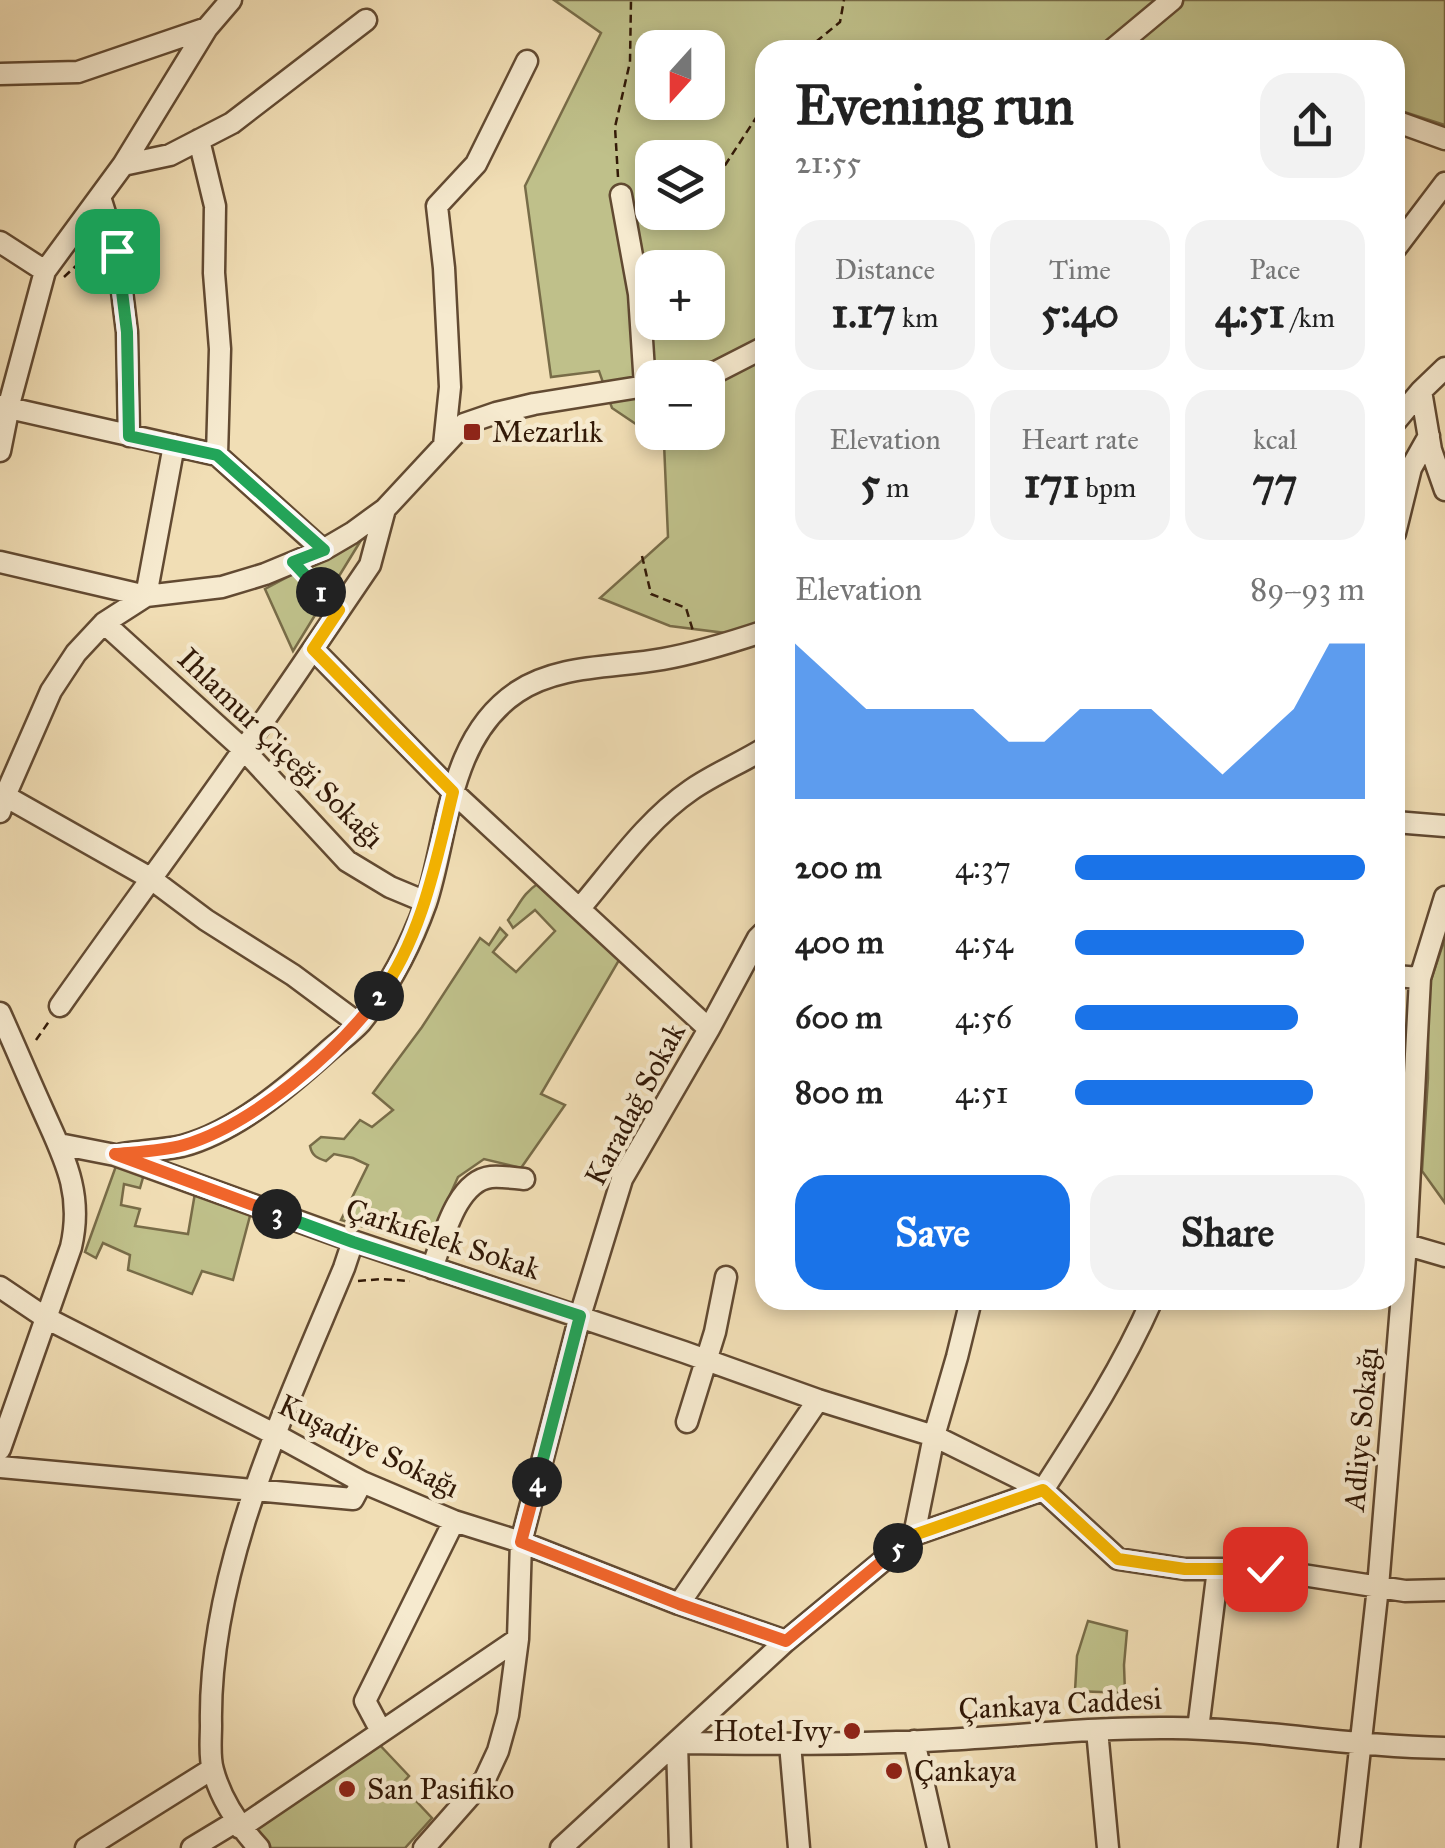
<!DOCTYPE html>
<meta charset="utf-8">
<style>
body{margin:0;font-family:"IM FELL Great Primer",serif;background:#f2f2f2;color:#222;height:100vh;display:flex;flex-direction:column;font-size:38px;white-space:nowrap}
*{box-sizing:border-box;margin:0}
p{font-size:32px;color:#767676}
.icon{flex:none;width:55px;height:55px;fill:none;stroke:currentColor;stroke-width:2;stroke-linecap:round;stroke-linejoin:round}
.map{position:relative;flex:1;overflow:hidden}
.sheet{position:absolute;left:755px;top:40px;width:650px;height:1270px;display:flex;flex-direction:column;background:#fff;border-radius:30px;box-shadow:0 5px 15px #0003}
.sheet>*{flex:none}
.needle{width:65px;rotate:201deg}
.controls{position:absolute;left:635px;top:30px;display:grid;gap:20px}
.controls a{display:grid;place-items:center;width:90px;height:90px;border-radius:20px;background:#fff;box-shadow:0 5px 15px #0003;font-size:50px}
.pin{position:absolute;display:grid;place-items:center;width:85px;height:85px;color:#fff;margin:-42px;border-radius:20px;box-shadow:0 5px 15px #0006}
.km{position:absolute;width:50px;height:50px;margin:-25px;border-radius:50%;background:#222;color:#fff;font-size:28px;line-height:50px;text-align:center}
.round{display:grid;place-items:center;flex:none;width:105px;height:105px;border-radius:30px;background:#f2f2f2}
.head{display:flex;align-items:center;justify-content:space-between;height:170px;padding:0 40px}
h1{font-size:55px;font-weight:700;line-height:75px}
.stats{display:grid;grid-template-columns:repeat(3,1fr);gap:15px;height:170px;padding:10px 40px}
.stats div{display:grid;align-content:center;border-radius:25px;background:#f2f2f2;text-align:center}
.stats b{font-size:42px;font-weight:700}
.stats small{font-size:28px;font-weight:400}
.stats p{font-size:28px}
.chart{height:280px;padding:20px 40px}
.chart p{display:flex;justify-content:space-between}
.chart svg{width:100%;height:180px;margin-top:10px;fill:#1a73e8;opacity:.7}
.cta{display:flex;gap:20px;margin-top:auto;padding:20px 40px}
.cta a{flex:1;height:115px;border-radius:30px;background:#1a73e8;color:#fff;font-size:40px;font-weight:700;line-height:115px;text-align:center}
.cta a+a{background:#f2f2f2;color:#222}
ul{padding:0 40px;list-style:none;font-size:32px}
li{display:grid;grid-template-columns:160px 120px 1fr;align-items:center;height:75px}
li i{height:25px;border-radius:12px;background:#1a73e8}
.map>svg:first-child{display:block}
.green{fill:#bfc08a;stroke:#786c48;stroke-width:2.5;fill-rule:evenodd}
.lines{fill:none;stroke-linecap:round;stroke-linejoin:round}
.minor-casing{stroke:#624a32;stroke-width:25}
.path{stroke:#321907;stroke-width:2.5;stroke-dasharray:8 5;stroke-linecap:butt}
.minor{stroke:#f6eacf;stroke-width:20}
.split-1-casing{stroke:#fff;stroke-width:20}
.split-2-casing{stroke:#fff;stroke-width:20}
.split-3-casing{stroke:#fff;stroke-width:20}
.split-4-casing{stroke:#fff;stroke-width:20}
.split-5-casing{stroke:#fff;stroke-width:20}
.split-6-casing{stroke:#fff;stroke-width:20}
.split-1{stroke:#22a559;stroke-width:12}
.split-2{stroke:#f5b400;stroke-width:12}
.split-3{stroke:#f0652b;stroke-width:12}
.split-4{stroke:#22a559;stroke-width:12}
.split-5{stroke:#f0652b;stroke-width:12}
.split-6{stroke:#f5b400;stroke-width:12}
.poi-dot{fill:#8f2418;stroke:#f6eacf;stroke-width:4}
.labels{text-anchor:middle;stroke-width:9;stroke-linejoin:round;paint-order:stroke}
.poi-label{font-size:30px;fill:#321907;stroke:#f6eacf;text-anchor:start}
.street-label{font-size:30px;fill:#321907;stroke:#f6eacf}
</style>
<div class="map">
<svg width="1445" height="1848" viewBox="0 0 1445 1848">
<rect width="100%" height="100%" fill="#f1deb5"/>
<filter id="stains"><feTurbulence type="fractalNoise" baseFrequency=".002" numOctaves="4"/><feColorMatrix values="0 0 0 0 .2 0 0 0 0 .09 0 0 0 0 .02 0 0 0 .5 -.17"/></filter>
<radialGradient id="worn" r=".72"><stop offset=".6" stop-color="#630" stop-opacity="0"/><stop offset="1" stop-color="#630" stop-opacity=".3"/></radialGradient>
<path class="green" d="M554,0H1445V125L1395,109V50H765V638L670,626L600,598L668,537L664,443L612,408L599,371L551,377L525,186L601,33ZM652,48H708V102H652ZM652,158H708V212H652ZM652,268H708V322H652ZM652,378H708V432H652Z
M363,537L293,651L265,589Z
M540,882L622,955L541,1094L565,1105L521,1168L484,1159L458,1177L427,1246L341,1220L368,1165L353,1158L334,1154L326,1161C317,1158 312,1156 310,1146L321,1137L344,1139L360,1120L372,1127L393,1110L373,1093L422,1027L480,938L489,945L500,928L507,935L493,952L516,972L555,931L535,910L513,928L508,920C521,903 521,895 540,882Z
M1445,938V1203L1422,1171L1428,1078V989Z
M116,1166L144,1174L140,1188L124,1184L121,1205L140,1209L135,1226L188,1234L195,1193L251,1212L233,1280L202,1271L192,1294L128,1270L130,1255L103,1243L96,1258L85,1252Z
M1088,1621L1127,1631L1124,1665L1125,1693L1075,1691L1077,1656Z
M376,1741L409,1776L401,1785L432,1818L405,1848H270L252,1828Z"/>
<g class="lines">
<defs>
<path id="minor" d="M1112,50L1172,0
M0,74L78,72L207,28
M1395,121L1445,139
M199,140L215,206L214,273L220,349L217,455
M123,165L207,28L231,0
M621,195L639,294L645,386
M100,197L117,251L127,332L129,436
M0,242L45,271
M1395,249L1445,183
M688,378L716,372L765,347
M1421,391L1431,450L1445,490
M0,406L217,455L323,550
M1395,422L1421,391L1445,368
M444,445L450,387L444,268L437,206L476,164L527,61
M0,451L10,401L45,271L123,165L170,155L232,123L366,20
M1395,533L1411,468L1429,436
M0,562L146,596L174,445
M104,623L245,751L347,861L390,887L426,902
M313,649L370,565L385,509
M5,796L150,878L206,920L293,975L359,1024
M0,812L5,796L51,691L76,653L104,623L146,596L222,587L265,574L323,550L352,533L385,509L464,424L496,413L534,404L652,385
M1395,822L1445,826
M580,908C614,868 647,820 691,790C714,774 741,763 765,748
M1395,976L1420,978
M60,1006C144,887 232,770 313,649L453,792L709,1029
M0,1013C14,1044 27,1075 41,1106C63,1156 84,1191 71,1247L0,1449
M59,1144L115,1155L353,1241L684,1352L818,1400L934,1436L1043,1490L1118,1559L1185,1569H1265L1405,1591L1445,1590
M122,1154C141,1151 163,1150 182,1146C235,1132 287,1088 327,1052C338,1042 351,1033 361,1022C389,987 411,945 426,903C449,832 448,738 517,692C559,664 614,668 663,659C697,653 732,642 765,631
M1397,1242L1445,1256
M432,1268C443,1240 456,1181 491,1177C501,1176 513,1178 524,1179
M0,1287L46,1318L276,1435L362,1482L454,1521L521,1542L679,1604L786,1641
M687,1422L715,1332L726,1277
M0,1467L353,1499L362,1482
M1043,1490C1083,1428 1122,1368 1152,1300
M914,1535L934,1436L957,1357L971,1300
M679,1604L818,1400
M1198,1729L1218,1569
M1097,1730L1108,1848
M381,1731L365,1701L454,1521
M914,1741L938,1848
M677,1743C766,1744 855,1745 943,1740C1019,1736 1096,1727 1172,1728C1263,1729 1353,1747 1445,1748
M677,1743L680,1848
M790,1744L799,1848
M240,1828L518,1639
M86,1848L212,1769
M192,1848L235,1822
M259,1848C238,1825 221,1800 213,1770C209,1757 211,1739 211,1725C208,1570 285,1410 344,1268L353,1241
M424,1848L485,1779L498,1751L508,1715L518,1639L521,1542L580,1316L622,1179L709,1029L758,938L765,931
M561,1848L786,1641L914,1535L1043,1490
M1349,1848L1378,1587L1406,1245L1420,978L1445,897"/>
</defs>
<use href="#minor" class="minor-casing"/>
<path class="path" d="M806,50L840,22L844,0
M618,177L615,127L630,62L631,0
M708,185L718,176L765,104
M643,206L652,208
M64,277L95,248
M642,556L651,594L686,608L694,634
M308,578L327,597
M36,1040L50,1020
M358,1281L382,1279L410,1281"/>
<use href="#minor" class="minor"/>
</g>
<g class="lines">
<defs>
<path id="split-1" d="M117,251L127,332L129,436L217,455L324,550L293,562L321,592"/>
<path id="split-2" d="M321,592L339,610L313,649L453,792C436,862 422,937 379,996"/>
<path id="split-3" d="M277,1214L115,1154C137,1152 163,1151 184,1145C252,1125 338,1052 379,996"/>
<path id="split-4" d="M277,1214L353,1242L580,1316L537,1482"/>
<path id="split-5" d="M537,1482L521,1542L679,1604L786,1641L898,1548"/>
<path id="split-6" d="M898,1548L914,1535L1043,1490L1118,1559L1185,1569H1265"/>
</defs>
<use href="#split-1" class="split-1-casing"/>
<use href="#split-2" class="split-2-casing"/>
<use href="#split-3" class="split-3-casing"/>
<use href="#split-4" class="split-4-casing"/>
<use href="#split-5" class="split-5-casing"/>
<use href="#split-6" class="split-6-casing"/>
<use href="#split-1" class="split-1"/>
<use href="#split-2" class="split-2"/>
<use href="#split-3" class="split-3"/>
<use href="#split-4" class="split-4"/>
<use href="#split-5" class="split-5"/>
<use href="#split-6" class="split-6"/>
</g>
<g class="poi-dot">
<rect x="462" y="422" width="20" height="20" rx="5"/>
<circle cx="852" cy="1731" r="10"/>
<circle cx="894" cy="1771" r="10"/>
<circle cx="347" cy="1789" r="10"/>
</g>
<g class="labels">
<g class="poi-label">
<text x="492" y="442">Mezarlık</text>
<text x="832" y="1741" text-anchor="end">Hotel Ivy</text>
<text x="914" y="1781">Çankaya</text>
<text x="367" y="1799">San Pasifiko</text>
</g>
<g class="street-label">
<text transform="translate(281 748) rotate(44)" y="10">Ihlamur Çiçeği Sokağı</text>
<text transform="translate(635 1104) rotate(-62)" y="10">Karadağ Sokak</text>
<text transform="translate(443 1239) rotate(18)" y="10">Çarkıfelek Sokak</text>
<text transform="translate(1361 1429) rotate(-85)" y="10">Adliye Sokağı</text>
<text transform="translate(369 1446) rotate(26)" y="10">Kuşadiye Sokağı</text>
<text transform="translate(1060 1704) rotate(-3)" y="10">Çankaya Caddesi</text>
</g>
</g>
<rect width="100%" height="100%" filter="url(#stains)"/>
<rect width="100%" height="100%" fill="url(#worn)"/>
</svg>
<div class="controls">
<a><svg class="needle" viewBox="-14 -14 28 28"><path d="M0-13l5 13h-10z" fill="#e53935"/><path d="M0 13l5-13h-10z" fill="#767676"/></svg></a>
<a><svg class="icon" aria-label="layers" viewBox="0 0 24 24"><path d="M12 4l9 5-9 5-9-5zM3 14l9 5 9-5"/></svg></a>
<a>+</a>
<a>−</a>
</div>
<div class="pin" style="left:117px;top:251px;background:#1e9e55"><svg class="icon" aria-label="arrive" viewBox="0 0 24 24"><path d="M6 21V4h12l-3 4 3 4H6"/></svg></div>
<div class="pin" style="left:1265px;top:1569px;background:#d93025"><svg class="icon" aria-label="check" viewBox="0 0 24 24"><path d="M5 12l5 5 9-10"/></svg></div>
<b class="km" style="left:321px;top:592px">1</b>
<b class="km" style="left:379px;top:996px">2</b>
<b class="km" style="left:277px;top:1214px">3</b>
<b class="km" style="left:537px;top:1482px">4</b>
<b class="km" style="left:898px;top:1548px">5</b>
<section class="sheet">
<div class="head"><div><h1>Evening run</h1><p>21:55</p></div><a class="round"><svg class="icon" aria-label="share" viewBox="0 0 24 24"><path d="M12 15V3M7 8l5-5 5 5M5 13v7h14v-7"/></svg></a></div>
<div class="stats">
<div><p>Distance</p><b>1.17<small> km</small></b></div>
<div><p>Time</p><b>5:40</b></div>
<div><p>Pace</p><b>4:51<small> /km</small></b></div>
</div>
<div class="stats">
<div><p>Elevation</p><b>5<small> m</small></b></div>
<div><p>Heart rate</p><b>171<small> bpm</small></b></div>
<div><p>kcal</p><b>77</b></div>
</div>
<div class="chart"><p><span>Elevation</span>89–93 m</p>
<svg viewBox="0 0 160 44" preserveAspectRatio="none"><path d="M0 44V6L10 14L20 22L30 22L40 22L50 22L60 30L70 30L80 22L90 22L100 22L110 30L120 38L130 30L140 22L150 6L160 6V44z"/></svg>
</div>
<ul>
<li><b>200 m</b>4:37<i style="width:100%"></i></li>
<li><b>400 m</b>4:54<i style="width:79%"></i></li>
<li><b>600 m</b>4:56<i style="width:77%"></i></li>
<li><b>800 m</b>4:51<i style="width:82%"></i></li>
</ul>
<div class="cta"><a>Save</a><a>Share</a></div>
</section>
</div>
